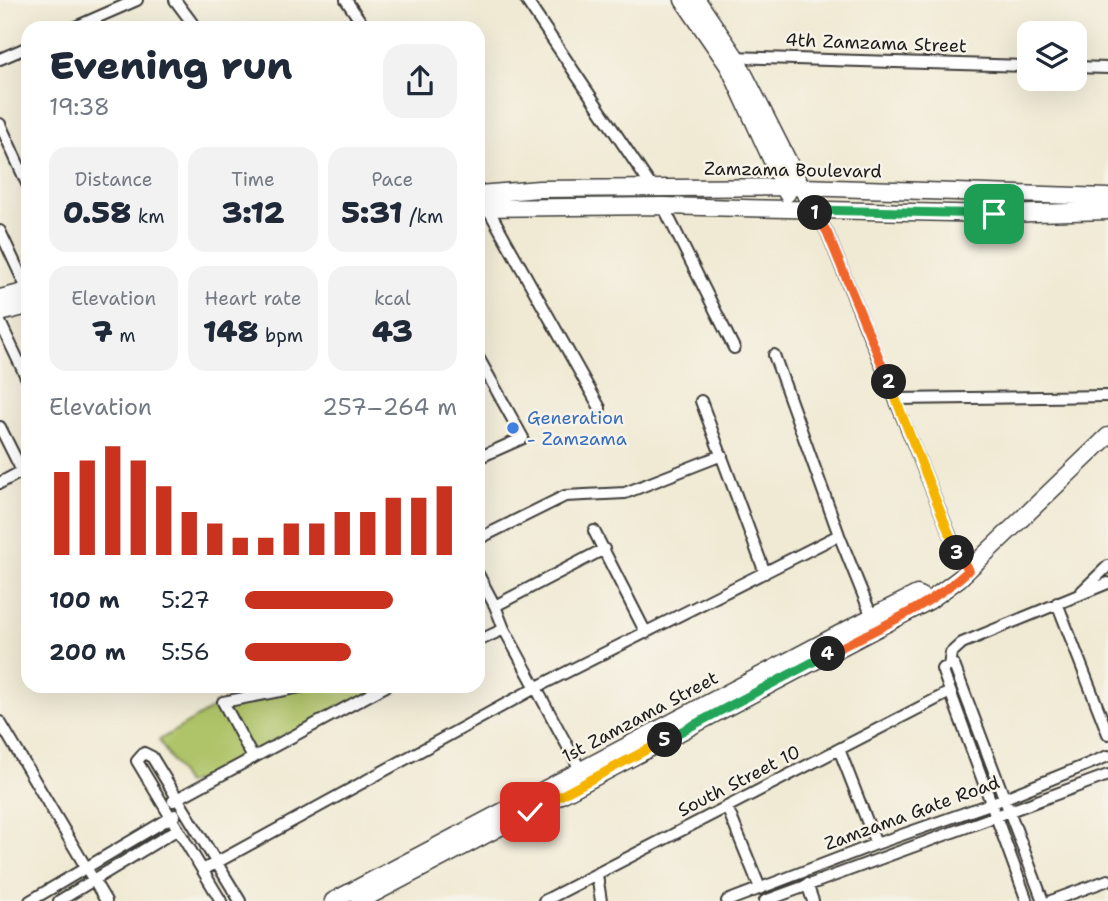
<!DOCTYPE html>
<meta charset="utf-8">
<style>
body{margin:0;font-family:"Shantell Sans",sans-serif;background:#f2f2f3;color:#1f2937;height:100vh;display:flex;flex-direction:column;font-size:26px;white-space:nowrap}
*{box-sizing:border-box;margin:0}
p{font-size:23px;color:#747a83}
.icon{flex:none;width:38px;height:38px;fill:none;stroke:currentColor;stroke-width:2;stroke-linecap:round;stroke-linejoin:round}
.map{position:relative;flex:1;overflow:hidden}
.side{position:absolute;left:21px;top:21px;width:464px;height:672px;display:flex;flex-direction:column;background:#fff;border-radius:21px;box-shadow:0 7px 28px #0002}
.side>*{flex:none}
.buttons{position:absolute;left:1017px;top:21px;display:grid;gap:14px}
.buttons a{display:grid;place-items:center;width:70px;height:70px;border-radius:14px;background:#fff;box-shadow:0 7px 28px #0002;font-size:35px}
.pin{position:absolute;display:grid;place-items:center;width:60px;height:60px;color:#fff;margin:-30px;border-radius:14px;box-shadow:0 4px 10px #0006}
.km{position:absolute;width:35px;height:35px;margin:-18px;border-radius:50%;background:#222;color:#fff;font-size:19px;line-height:35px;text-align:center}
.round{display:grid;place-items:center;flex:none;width:74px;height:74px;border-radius:21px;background:#f2f2f3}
.headline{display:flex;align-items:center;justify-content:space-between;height:119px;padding:0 28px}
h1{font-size:38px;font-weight:800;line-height:52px}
.figures{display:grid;grid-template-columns:repeat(3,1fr);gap:10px;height:119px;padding:7px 28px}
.figures div{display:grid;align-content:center;border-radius:18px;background:#f2f2f3;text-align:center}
.figures b{font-size:30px;font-weight:800}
.figures small{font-size:19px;font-weight:400}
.figures p{font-size:19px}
.chart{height:196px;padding:14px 28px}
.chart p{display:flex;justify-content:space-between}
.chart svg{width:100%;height:126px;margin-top:7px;stroke:#c8321e;stroke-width:6}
ul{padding:0 28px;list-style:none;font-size:23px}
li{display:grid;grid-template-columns:112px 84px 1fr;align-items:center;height:52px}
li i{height:18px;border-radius:9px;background:#c8321e}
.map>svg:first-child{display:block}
.green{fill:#afc367;stroke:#667042;stroke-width:2}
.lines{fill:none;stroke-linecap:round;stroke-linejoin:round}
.street-casing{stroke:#3c3b38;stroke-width:14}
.secondary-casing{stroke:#3c3b38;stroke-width:19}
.street{stroke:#fff;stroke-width:10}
.secondary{stroke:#fff;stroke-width:16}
.split-1-casing{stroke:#fff;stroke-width:14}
.split-2-casing{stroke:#fff;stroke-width:14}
.split-3-casing{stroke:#fff;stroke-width:14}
.split-4-casing{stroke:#fff;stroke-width:14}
.split-5-casing{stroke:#fff;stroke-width:14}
.split-6-casing{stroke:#fff;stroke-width:14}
.split-1{stroke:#22a559;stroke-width:9}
.split-2{stroke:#f0652b;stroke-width:9}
.split-3{stroke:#f5b400;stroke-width:9}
.split-4{stroke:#f0652b;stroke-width:9}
.split-5{stroke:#22a559;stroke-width:9}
.split-6{stroke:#f5b400;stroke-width:9}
.shop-dot{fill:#3f7fe0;stroke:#f7f3e8;stroke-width:2.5}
.labels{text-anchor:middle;stroke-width:5;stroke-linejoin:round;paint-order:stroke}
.street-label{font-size:18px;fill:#1c1c1c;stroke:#f7f3e8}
.shop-label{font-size:18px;fill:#366cbe;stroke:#f7f3e8;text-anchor:start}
</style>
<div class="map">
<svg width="1108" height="901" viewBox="0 0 1108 901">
<rect width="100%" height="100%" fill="#f7f3e8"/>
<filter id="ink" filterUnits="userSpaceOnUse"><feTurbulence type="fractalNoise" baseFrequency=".0143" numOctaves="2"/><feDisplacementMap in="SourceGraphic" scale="14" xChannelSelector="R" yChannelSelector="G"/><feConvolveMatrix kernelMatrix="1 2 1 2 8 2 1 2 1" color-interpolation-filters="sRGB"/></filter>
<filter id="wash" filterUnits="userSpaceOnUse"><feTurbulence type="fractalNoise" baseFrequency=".00686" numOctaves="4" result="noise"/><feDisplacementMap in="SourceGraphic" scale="28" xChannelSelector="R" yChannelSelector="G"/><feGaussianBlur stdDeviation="1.57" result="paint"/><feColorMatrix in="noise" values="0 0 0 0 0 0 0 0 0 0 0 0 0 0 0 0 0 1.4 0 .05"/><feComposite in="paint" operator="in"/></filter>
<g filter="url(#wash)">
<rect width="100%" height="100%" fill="#f0ead4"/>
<path class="green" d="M306,686H386L253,758L186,784L159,740L223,702Z"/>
</g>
<g filter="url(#ink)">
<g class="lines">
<defs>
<path id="street" d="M175,0L196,28
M346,0L365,28
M526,0L653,189
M73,28L137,0
M731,57L1029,66
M0,59L28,47
M1074,67L1108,68
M0,124L28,186
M663,206L734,348
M487,207L600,408
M813,210L827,232L959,557L969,570
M0,231L28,291
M0,322L28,381
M774,355L839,535L874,622
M478,357L523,438L478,458
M896,399L1108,396
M701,401L765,573
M0,427L22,471
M0,483L28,468
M594,531L646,633
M478,539L565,496L625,493L722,455
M478,574L495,606L504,629L581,771
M1082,591L1108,566
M1057,603L1108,734
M495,606L604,549
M478,641L504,629
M949,666L954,665L1043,901
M0,722L106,901
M839,749L876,844
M253,758L223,702L306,686
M173,801L386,686
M727,807L760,888
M203,870L535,688L839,535
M597,875L601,901
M807,884L813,901
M30,901L175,815
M59,901L178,829
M221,901L137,761L144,753L152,757L240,901
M544,901L950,692
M727,901L876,844L990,804L1108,756
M765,901L1108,775
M1027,901L942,669L949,666L951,653L962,643L1108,583
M1051,901L1108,880"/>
<path id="secondary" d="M683,0L729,67L787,194
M697,0L735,56L813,210
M478,194L539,189L802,187L1108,197
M478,208L663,206L994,214L1108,211
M0,298L28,291
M0,313L28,306
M333,901L871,617L917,594L929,601
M360,901L929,601L960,578L1108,436"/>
</defs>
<use href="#street" class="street-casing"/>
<use href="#secondary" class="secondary-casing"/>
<use href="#street" class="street"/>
<use href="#secondary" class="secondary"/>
</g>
</g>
<g class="lines" filter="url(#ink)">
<defs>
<path id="split-1" d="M815,213L813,210L994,214"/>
<path id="split-2" d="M815,213L827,232L889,382"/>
<path id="split-3" d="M889,382L957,553"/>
<path id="split-4" d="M828,654C876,629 929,607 969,570L957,553"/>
<path id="split-5" d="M665,740L828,654"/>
<path id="split-6" d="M530,812L665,740"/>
</defs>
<use href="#split-1" class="split-1-casing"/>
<use href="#split-2" class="split-2-casing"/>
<use href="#split-3" class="split-3-casing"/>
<use href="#split-4" class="split-4-casing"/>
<use href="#split-5" class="split-5-casing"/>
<use href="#split-6" class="split-6-casing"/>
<use href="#split-1" class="split-1"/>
<use href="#split-2" class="split-2"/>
<use href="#split-3" class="split-3"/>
<use href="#split-4" class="split-4"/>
<use href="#split-5" class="split-5"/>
<use href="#split-6" class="split-6"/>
</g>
<circle class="shop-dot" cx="513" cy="428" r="7"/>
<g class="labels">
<g class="street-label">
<text transform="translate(876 43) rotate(2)" y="6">4th Zamzama Street</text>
<text transform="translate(793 170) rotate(1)" y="6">Zamzama Boulevard</text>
<text transform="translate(640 717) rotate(-28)" y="6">1st Zamzama Street</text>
<text transform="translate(739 781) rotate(-27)" y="6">South Street 10</text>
<text transform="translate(912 813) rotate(-20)" y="6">Zamzama Gate Road</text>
</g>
<g class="shop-label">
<text x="527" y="424">Generation<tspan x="527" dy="21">- Zamzama</tspan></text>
</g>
</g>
</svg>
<div class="buttons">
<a><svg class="icon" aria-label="layers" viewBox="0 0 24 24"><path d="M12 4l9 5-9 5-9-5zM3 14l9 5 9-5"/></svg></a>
</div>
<div class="pin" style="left:994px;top:214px;background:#1e9e55"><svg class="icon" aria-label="arrive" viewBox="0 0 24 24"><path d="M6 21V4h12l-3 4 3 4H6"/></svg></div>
<div class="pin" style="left:530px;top:812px;background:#d93025"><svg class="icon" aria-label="check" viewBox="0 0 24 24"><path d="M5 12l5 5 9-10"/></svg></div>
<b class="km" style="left:815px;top:213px">1</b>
<b class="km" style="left:889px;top:382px">2</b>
<b class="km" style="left:957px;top:553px">3</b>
<b class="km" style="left:828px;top:654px">4</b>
<b class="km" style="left:665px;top:740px">5</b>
<section class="side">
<div class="headline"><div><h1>Evening run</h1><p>19:38</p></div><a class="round"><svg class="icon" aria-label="share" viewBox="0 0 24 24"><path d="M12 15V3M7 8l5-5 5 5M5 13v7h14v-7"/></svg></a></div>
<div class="figures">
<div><p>Distance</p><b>0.58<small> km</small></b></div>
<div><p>Time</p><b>3:12</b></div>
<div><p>Pace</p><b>5:31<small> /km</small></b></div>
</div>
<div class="figures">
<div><p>Elevation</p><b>7<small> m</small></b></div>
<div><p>Heart rate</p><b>148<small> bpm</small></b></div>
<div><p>kcal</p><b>43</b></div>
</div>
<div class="chart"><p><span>Elevation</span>257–264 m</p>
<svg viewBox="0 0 160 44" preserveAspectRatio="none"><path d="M5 44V15M15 44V11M25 44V6M35 44V11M45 44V20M55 44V29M65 44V33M75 44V38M85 44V38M95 44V33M105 44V33M115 44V29M125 44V29M135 44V24M145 44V24M155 44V20"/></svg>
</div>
<ul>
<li><b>100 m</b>5:27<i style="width:70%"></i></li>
<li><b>200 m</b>5:56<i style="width:50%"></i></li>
</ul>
</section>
</div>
